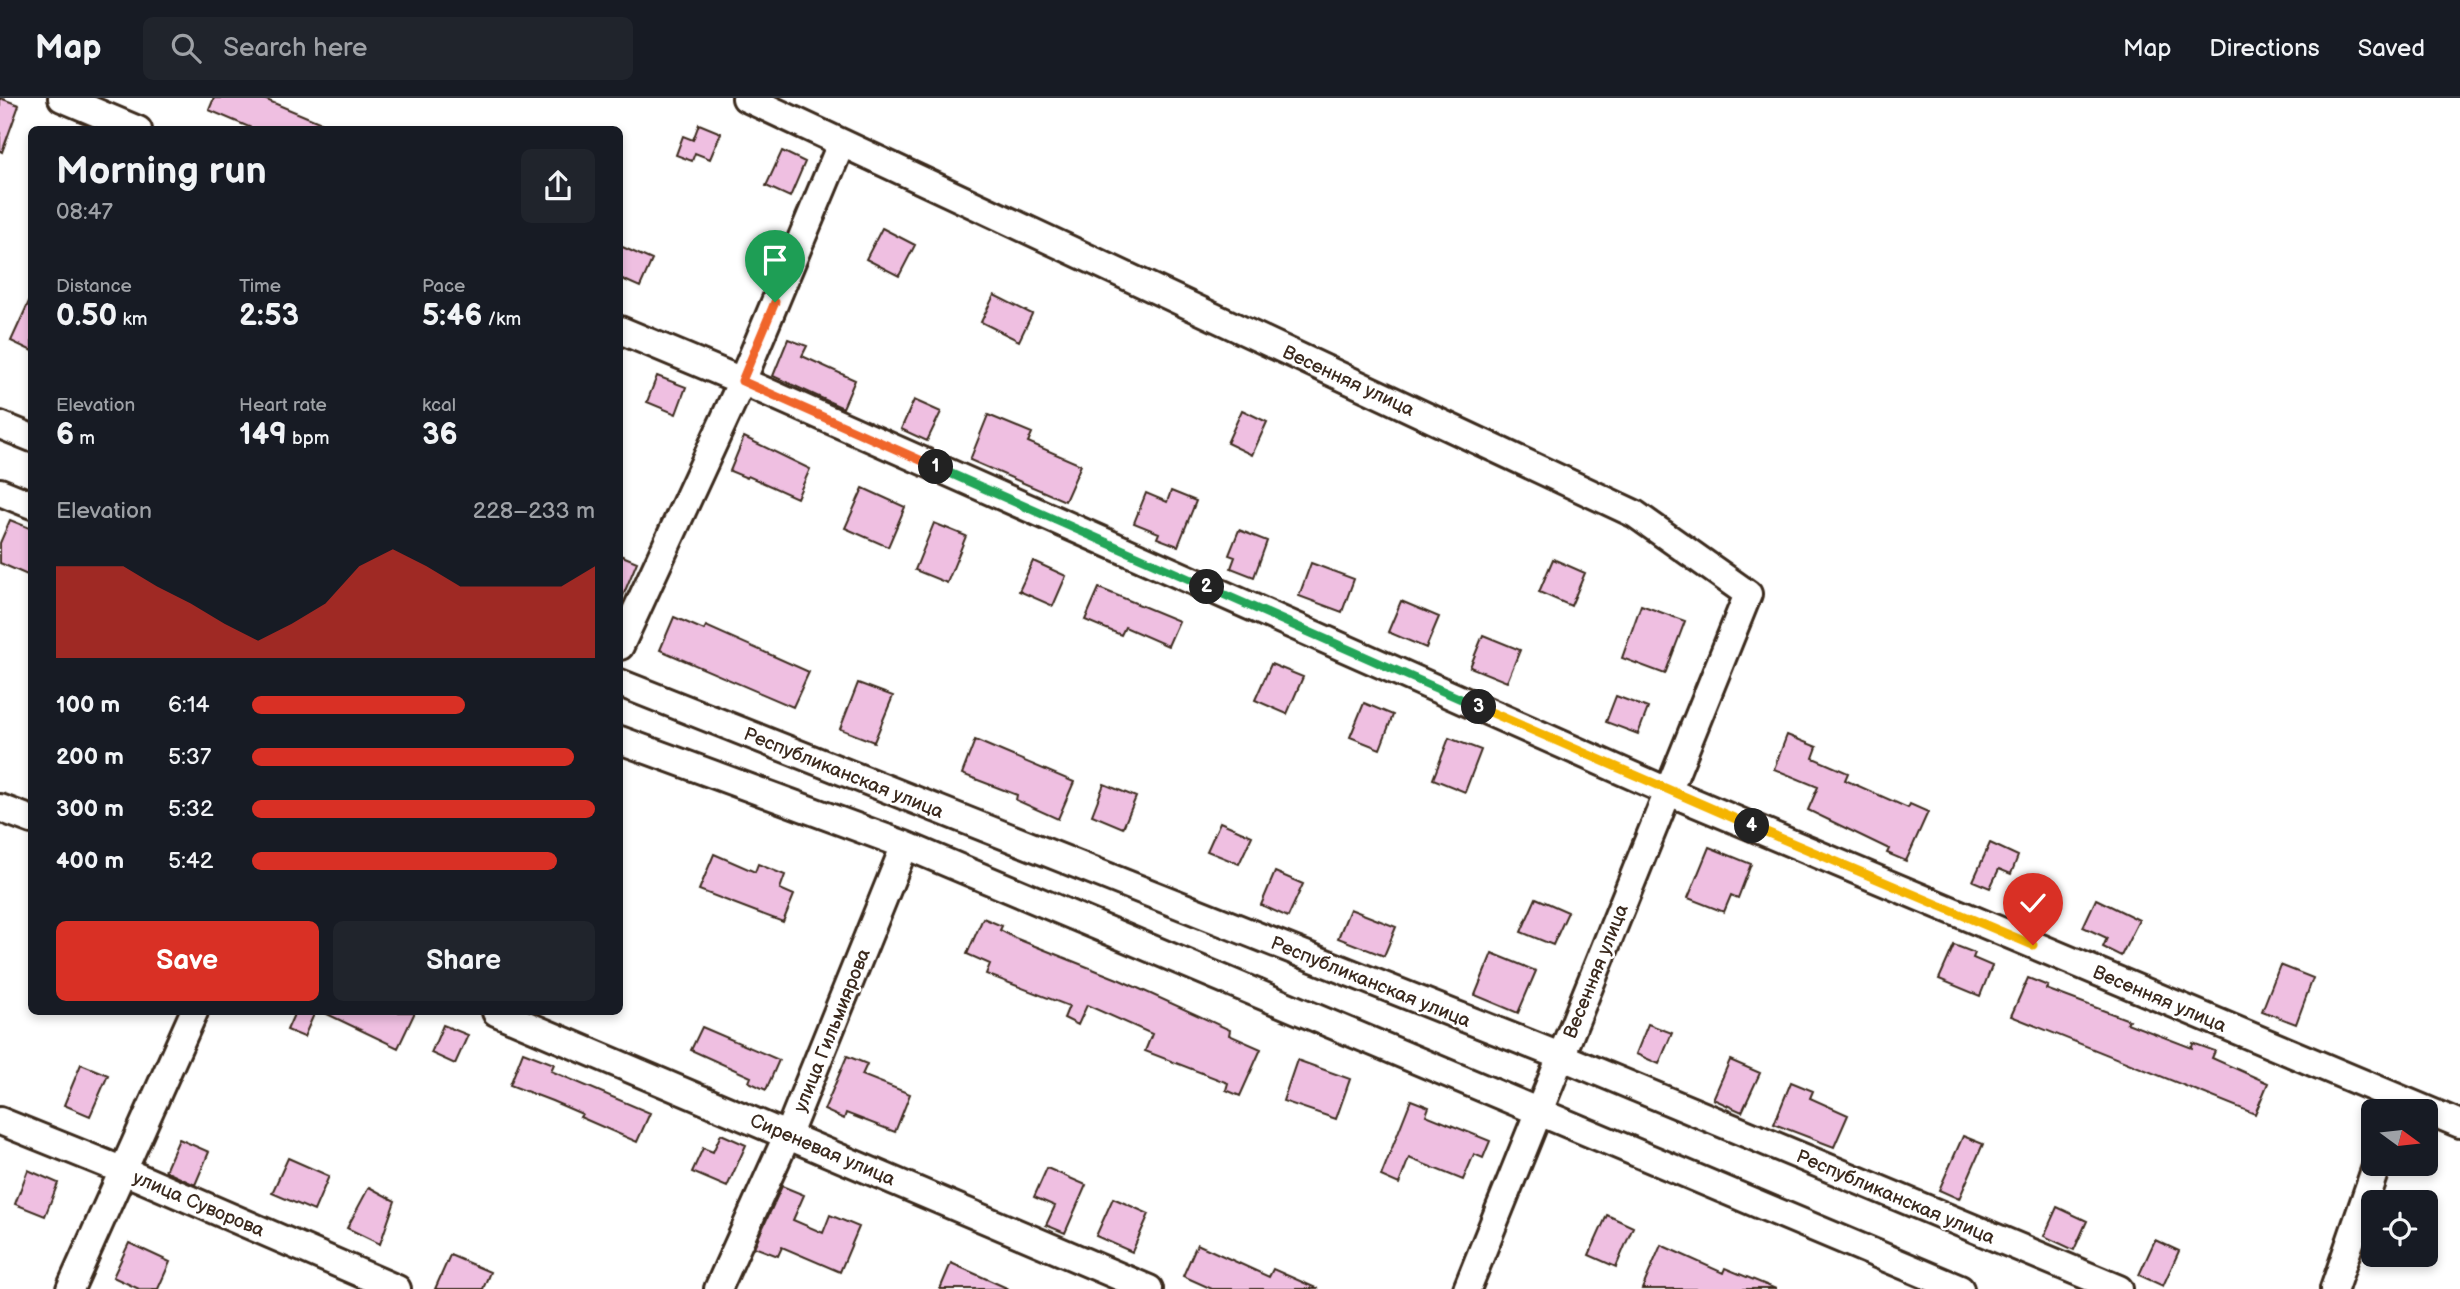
<!DOCTYPE html>
<meta charset="utf-8">
<style>
body{margin:0;font-family:"Balsamiq Sans",sans-serif;background:#20242c;color:#f1f3f6;height:100vh;display:flex;flex-direction:column;font-size:26px;white-space:nowrap}
*{box-sizing:border-box;margin:0}
p{font-size:23px;color:#9ea1a6}
.icon{flex:none;width:38px;height:38px;fill:none;stroke:currentColor;stroke-width:2;stroke-linecap:round;stroke-linejoin:round}
.map{position:relative;flex:1;overflow:hidden}
.details{position:absolute;left:28px;top:28px;width:595px;height:889px;display:flex;flex-direction:column;background:#171b24;border-radius:10px;box-shadow:0 4px 10px #0003}
.details>*{flex:none}
.needle{width:46px;rotate:105deg}
.buttons{position:absolute;left:2361px;top:1001px;display:grid;gap:14px}
.buttons a{display:grid;place-items:center;width:77px;height:77px;border-radius:10px;background:#171b24;box-shadow:0 4px 10px #0003;font-size:35px}
.pin{position:absolute;display:grid;place-items:center;width:60px;height:60px;color:#fff;margin:-72px -30px;border-radius:50% 50% 50% 0;rotate:-45deg;box-shadow:0 0 7px #0007}
.pin .icon{rotate:45deg}
.km{position:absolute;width:35px;height:35px;margin:-18px;border-radius:50%;background:#222;color:#fff;font-size:19px;line-height:35px;text-align:center}
.round{display:grid;place-items:center;flex:none;width:74px;height:74px;border-radius:10px;background:#20242c}
.summary{display:flex;align-items:center;justify-content:space-between;height:119px;padding:0 28px}
h1{font-size:38px;font-weight:700;line-height:52px}
.metrics{display:grid;grid-template-columns:repeat(3,1fr);gap:10px;height:119px;padding:7px 28px}
.metrics div{display:grid;align-content:center}
.metrics b{font-size:30px;font-weight:700}
.metrics small{font-size:19px;font-weight:400}
.metrics p{font-size:19px}
.chart{height:196px;padding:14px 28px}
.chart p{display:flex;justify-content:space-between}
.chart svg{width:100%;height:126px;margin-top:7px;fill:#d93025;opacity:.7}
.button{display:flex;gap:14px;margin-top:auto;padding:14px 28px}
.button a{flex:1;height:80px;border-radius:10px;background:#d93025;color:#fff;font-size:28px;font-weight:700;line-height:80px;text-align:center}
.button a+a{background:#20242c;color:#f1f3f6}
ul{padding:0 28px;list-style:none;font-size:23px}
li{display:grid;grid-template-columns:112px 84px 1fr;align-items:center;height:52px}
li i{height:18px;border-radius:9px;background:#d93025}
header{display:flex;align-items:center;gap:42px;box-sizing:border-box;height:98px;padding:0 35px;background:#171b24;border-bottom:2px solid #363941}
header strong{font-size:33px}
nav{display:flex;gap:38px;margin-inline-start:auto;font-size:24px}
.search{width:490px;height:63px;background:#20242c;display:flex;align-items:center;gap:18px;box-sizing:border-box;padding:0 24px;border-radius:10px;color:#9ea1a6;font-size:26px}
.map>svg:first-child{display:block}
.building{fill:#efbfe1;stroke:#3b2a1e;stroke-width:2}
.lines{fill:none;stroke-linecap:round;stroke-linejoin:round}
.minor-casing{stroke:#3b2a1e;stroke-width:32}
.minor{stroke:#fff;stroke-width:26}
.split-1-casing{stroke:#fff;stroke-width:14}
.split-2-casing{stroke:#fff;stroke-width:14}
.split-3-casing{stroke:#fff;stroke-width:14}
.split-4-casing{stroke:#fff;stroke-width:14}
.split-5-casing{stroke:#fff;stroke-width:14}
.split-1{stroke:#f0652b;stroke-width:9}
.split-2{stroke:#22a559;stroke-width:9}
.split-3{stroke:#22a559;stroke-width:9}
.split-4{stroke:#f5b400;stroke-width:9}
.split-5{stroke:#f5b400;stroke-width:9}
.labels{text-anchor:middle;stroke-width:5;stroke-linejoin:round;paint-order:stroke}
.street-label{font-size:19px;fill:#3b2a1e;stroke:#fff}
</style>
<header>
<strong>Map</strong>
<div class="search"><svg class="icon" aria-label="search" viewBox="0 0 24 24"><circle cx="10" cy="10" r="6"/><path d="M15 15l6 6"/></svg>Search here</div>
<nav><a>Map</a><a>Directions</a><a>Saved</a></nav>
</header>
<div class="map">
<svg width="2460" height="1191" viewBox="0 0 2460 1191">
<rect width="100%" height="100%" fill="#fff"/>
<filter id="ink" filterUnits="userSpaceOnUse"><feTurbulence type="fractalNoise" baseFrequency=".0143" numOctaves="2"/><feDisplacementMap in="SourceGraphic" scale="14" xChannelSelector="R" yChannelSelector="G"/><feConvolveMatrix kernelMatrix="1 2 1 2 8 2 1 2 1" color-interpolation-filters="sRGB"/></filter>
<g filter="url(#ink)">
<path class="building" d="M0,0L19,7L2,54L0,53Z
M214,0H262L338,32H256L209,12Z
M699,26L721,35L710,61L695,55L692,63L676,57L683,38L693,42Z
M782,53L805,64L790,99L766,88Z
M882,130L915,147L899,178L866,161Z
M620,148L652,162L640,189L620,180Z
M32,197V253L11,243Z
M994,197L1032,216L1019,243L981,224Z
M788,241L807,248L802,258L855,282L843,310L773,278Z
M657,278L686,289L676,316L647,304Z
M914,302L941,314L927,343L901,331Z
M1242,312L1267,324L1252,357L1227,345Z
M988,317L1032,335L1028,344L1081,367L1065,403L970,362Z
M744,339L810,371L797,400L748,378L747,380L730,373Z
M863,390L905,409L888,449L845,430Z
M1171,393L1196,403L1178,448L1157,440L1159,435L1134,425L1146,395L1167,404Z
M10,422L32,431V479L0,465V445Z
M934,425L966,438L947,485L915,472Z
M1239,432L1267,443L1254,479L1231,470L1235,459L1229,457Z
M620,457L637,464L620,505Z
M1553,461L1585,475L1571,508L1539,494Z
M1033,463L1066,478L1053,508L1019,493Z
M1311,465L1354,481L1342,514L1299,498Z
M1099,490L1179,523L1168,548L1125,529L1121,537L1085,522Z
M1401,503L1439,519L1426,550L1388,534Z
M1641,507L1685,523L1665,576L1622,560Z
M674,519L704,532L706,528L809,574L793,609L660,552Z
M1483,537L1520,552L1507,584L1470,569Z
M1271,566L1303,579L1287,616L1255,602Z
M858,585L893,598L874,644L840,631Z
M1616,598L1648,610L1638,636L1606,624Z
M1364,605L1393,617L1380,651L1350,639Z
M1787,637L1817,649L1813,660L1848,675L1845,682L1908,710L1910,706L1928,714L1906,763L1887,755L1889,751L1808,712L1818,689L1774,671Z
M1449,640L1481,652L1465,694L1433,681Z
M975,642L1074,684L1058,721L1016,702L1017,697L962,676Z
M1104,686L1136,699L1123,730L1092,717Z
M1220,724L1252,738L1239,766L1207,753Z
M1990,745L2018,758L2011,776L1999,771L1990,790L1973,783Z
M1709,749L1751,766L1738,800L1731,797L1724,814L1688,800Z
M714,756L755,774L758,766L785,777L780,791L794,797L783,824L699,792Z
M1275,774L1303,786L1288,819L1261,807Z
M1536,800L1568,814L1553,847L1521,834Z
M2096,801L2139,822L2121,858L2103,849L2107,840L2083,829Z
M1350,811L1396,829L1384,858L1338,840Z
M983,820L1002,828L1000,832L1015,840L1120,882L1230,932L1229,937L1261,951L1240,998L1226,992L1228,985L1145,953L1152,936L1087,907L1078,927L1064,920L1069,908L986,876L990,866L967,856Z
M1954,847L1975,855L1973,860L1992,868L1980,898L1939,881Z
M1492,855L1536,873L1518,915L1475,897Z
M2280,867L2313,880L2296,926L2262,913Z
M2028,880L2048,888L2046,891L2129,922L2127,925L2192,950L2193,945L2215,953L2212,960L2268,985L2255,1016L2011,918Z
M295,914H315L304,939L287,932Z
M323,914H415L398,950Z
M1648,926L1672,935L1659,966L1636,956Z
M443,927L468,937L455,966L431,955Z
M702,929L779,962L766,992L749,984L751,979L691,952Z
M523,954L554,966L551,973L650,1015L637,1044L580,1019L582,1016L552,1003L510,987Z
M847,958L867,966L862,977L910,996L895,1034L846,1015L844,1021L824,1012Z
M1297,962L1350,981L1336,1021L1283,1003Z
M1730,962L1760,975L1742,1014L1713,1001Z
M81,966L108,977L90,1018L64,1007Z
M1791,984L1813,993L1810,1000L1848,1017L1834,1049L1774,1026Z
M1411,1002L1429,1009L1426,1017L1490,1043L1483,1060L1474,1056L1463,1082L1409,1060L1399,1086L1381,1078Z
M721,1036L746,1047L727,1089L692,1074L703,1050L713,1054Z
M1963,1038L1983,1046L1959,1101L1939,1092Z
M179,1041L209,1054L195,1087L165,1073Z
M288,1060L329,1078L314,1113L272,1095Z
M1047,1070L1086,1087L1065,1135L1046,1127L1055,1108L1034,1099Z
M28,1072L58,1085L45,1118L15,1106Z
M782,1088L804,1097L793,1122L823,1135L830,1117L859,1129L840,1174L782,1149L778,1158L754,1149Z
M369,1089L395,1103L380,1146L347,1130Z
M1113,1100L1149,1116L1132,1154L1096,1138Z
M2057,1109L2087,1123L2074,1152L2044,1138Z
M1607,1117L1633,1129L1616,1169L1589,1157Z
M2155,1142L2179,1153L2163,1188L2139,1177Z
M129,1145L170,1164L158,1191H139L113,1179Z
M1197,1146L1269,1179L1273,1171L1318,1191H1212L1183,1178Z
M1661,1147L1723,1175L1725,1170L1776,1191H1642Z
M450,1157L490,1174L483,1191H435Z
M951,1165L1009,1191H940Z"/>
<g class="lines">
<defs>
<path id="minor" d="M62,0L138,32
M746,0L1635,416L1748,496L1467,1191
M620,232L742,283L1667,693L2460,1026
M0,327L32,340
M0,394L32,407
M620,548L742,283L841,46
M620,585L1560,958L2119,1191
M620,642L905,747L1960,1191
M0,710L32,722
M496,914L1149,1191
M0,1023L124,1073L397,1191
M70,1191L194,914
M718,1191L788,1036L905,747
M2334,1191L2377,1066"/>
</defs>
<use href="#minor" class="minor-casing"/>
<use href="#minor" class="minor"/>
</g>
</g>
<g class="lines" filter="url(#ink)">
<defs>
<path id="split-1" d="M775,204L742,283L936,369"/>
<path id="split-2" d="M936,369L1207,489"/>
<path id="split-3" d="M1207,489L1479,609"/>
<path id="split-4" d="M1479,609L1752,728"/>
<path id="split-5" d="M1752,728L2033,847"/>
</defs>
<use href="#split-1" class="split-1-casing"/>
<use href="#split-2" class="split-2-casing"/>
<use href="#split-3" class="split-3-casing"/>
<use href="#split-4" class="split-4-casing"/>
<use href="#split-5" class="split-5-casing"/>
<use href="#split-1" class="split-1"/>
<use href="#split-2" class="split-2"/>
<use href="#split-3" class="split-3"/>
<use href="#split-4" class="split-4"/>
<use href="#split-5" class="split-5"/>
</g>
<g class="labels">
<g class="street-label">
<text transform="translate(1349 282) rotate(25)" y="7">Весенняя улица</text>
<text transform="translate(844 674) rotate(22)" y="7">Республиканская улица</text>
<text transform="translate(1595 873) rotate(-68)" y="7">Весенняя улица</text>
<text transform="translate(1371 883) rotate(22)" y="7">Республиканская улица</text>
<text transform="translate(2160 900) rotate(23)" y="7">Весенняя улица</text>
<text transform="translate(831 932) rotate(-68)" y="7">улица Гильмиярова</text>
<text transform="translate(823 1051) rotate(23)" y="7">Сиреневая улица</text>
<text transform="translate(1896 1098) rotate(23)" y="7">Республиканская улица</text>
<text transform="translate(199 1105) rotate(23)" y="7">улица Суворова</text>
</g>
</g>
</svg>
<div class="buttons">
<a><svg class="needle" viewBox="-14 -14 28 28"><path d="M0-13l5 13h-10z" fill="#e53935"/><path d="M0 13l5-13h-10z" fill="#9ea1a6"/></svg></a>
<a><svg class="icon" aria-label="locate" viewBox="0 0 24 24"><circle cx="12" cy="12" r="6"/><path d="M12 2v4M12 18v4M2 12h4M18 12h4"/></svg></a>
</div>
<div class="pin" style="left:775px;top:204px;background:#1e9e55"><svg class="icon" aria-label="arrive" viewBox="0 0 24 24"><path d="M6 21V4h12l-3 4 3 4H6"/></svg></div>
<div class="pin" style="left:2033px;top:847px;background:#d93025"><svg class="icon" aria-label="check" viewBox="0 0 24 24"><path d="M5 12l5 5 9-10"/></svg></div>
<b class="km" style="left:936px;top:369px">1</b>
<b class="km" style="left:1207px;top:489px">2</b>
<b class="km" style="left:1479px;top:609px">3</b>
<b class="km" style="left:1752px;top:728px">4</b>
<section class="details">
<div class="summary"><div><h1>Morning run</h1><p>08:47</p></div><a class="round"><svg class="icon" aria-label="share" viewBox="0 0 24 24"><path d="M12 15V3M7 8l5-5 5 5M5 13v7h14v-7"/></svg></a></div>
<div class="metrics">
<div><p>Distance</p><b>0.50<small> km</small></b></div>
<div><p>Time</p><b>2:53</b></div>
<div><p>Pace</p><b>5:46<small> /km</small></b></div>
</div>
<div class="metrics">
<div><p>Elevation</p><b>6<small> m</small></b></div>
<div><p>Heart rate</p><b>149<small> bpm</small></b></div>
<div><p>kcal</p><b>36</b></div>
</div>
<div class="chart"><p><span>Elevation</span>228–233 m</p>
<svg viewBox="0 0 160 44" preserveAspectRatio="none"><path d="M0 44V12L10 12L20 12L30 19L40 25L50 32L60 38L70 32L80 25L90 12L100 6L110 12L120 19L130 19L140 19L150 19L160 12V44z"/></svg>
</div>
<ul>
<li><b>100 m</b>6:14<i style="width:62%"></i></li>
<li><b>200 m</b>5:37<i style="width:94%"></i></li>
<li><b>300 m</b>5:32<i style="width:100%"></i></li>
<li><b>400 m</b>5:42<i style="width:89%"></i></li>
</ul>
<div class="button"><a>Save</a><a>Share</a></div>
</section>
</div>
